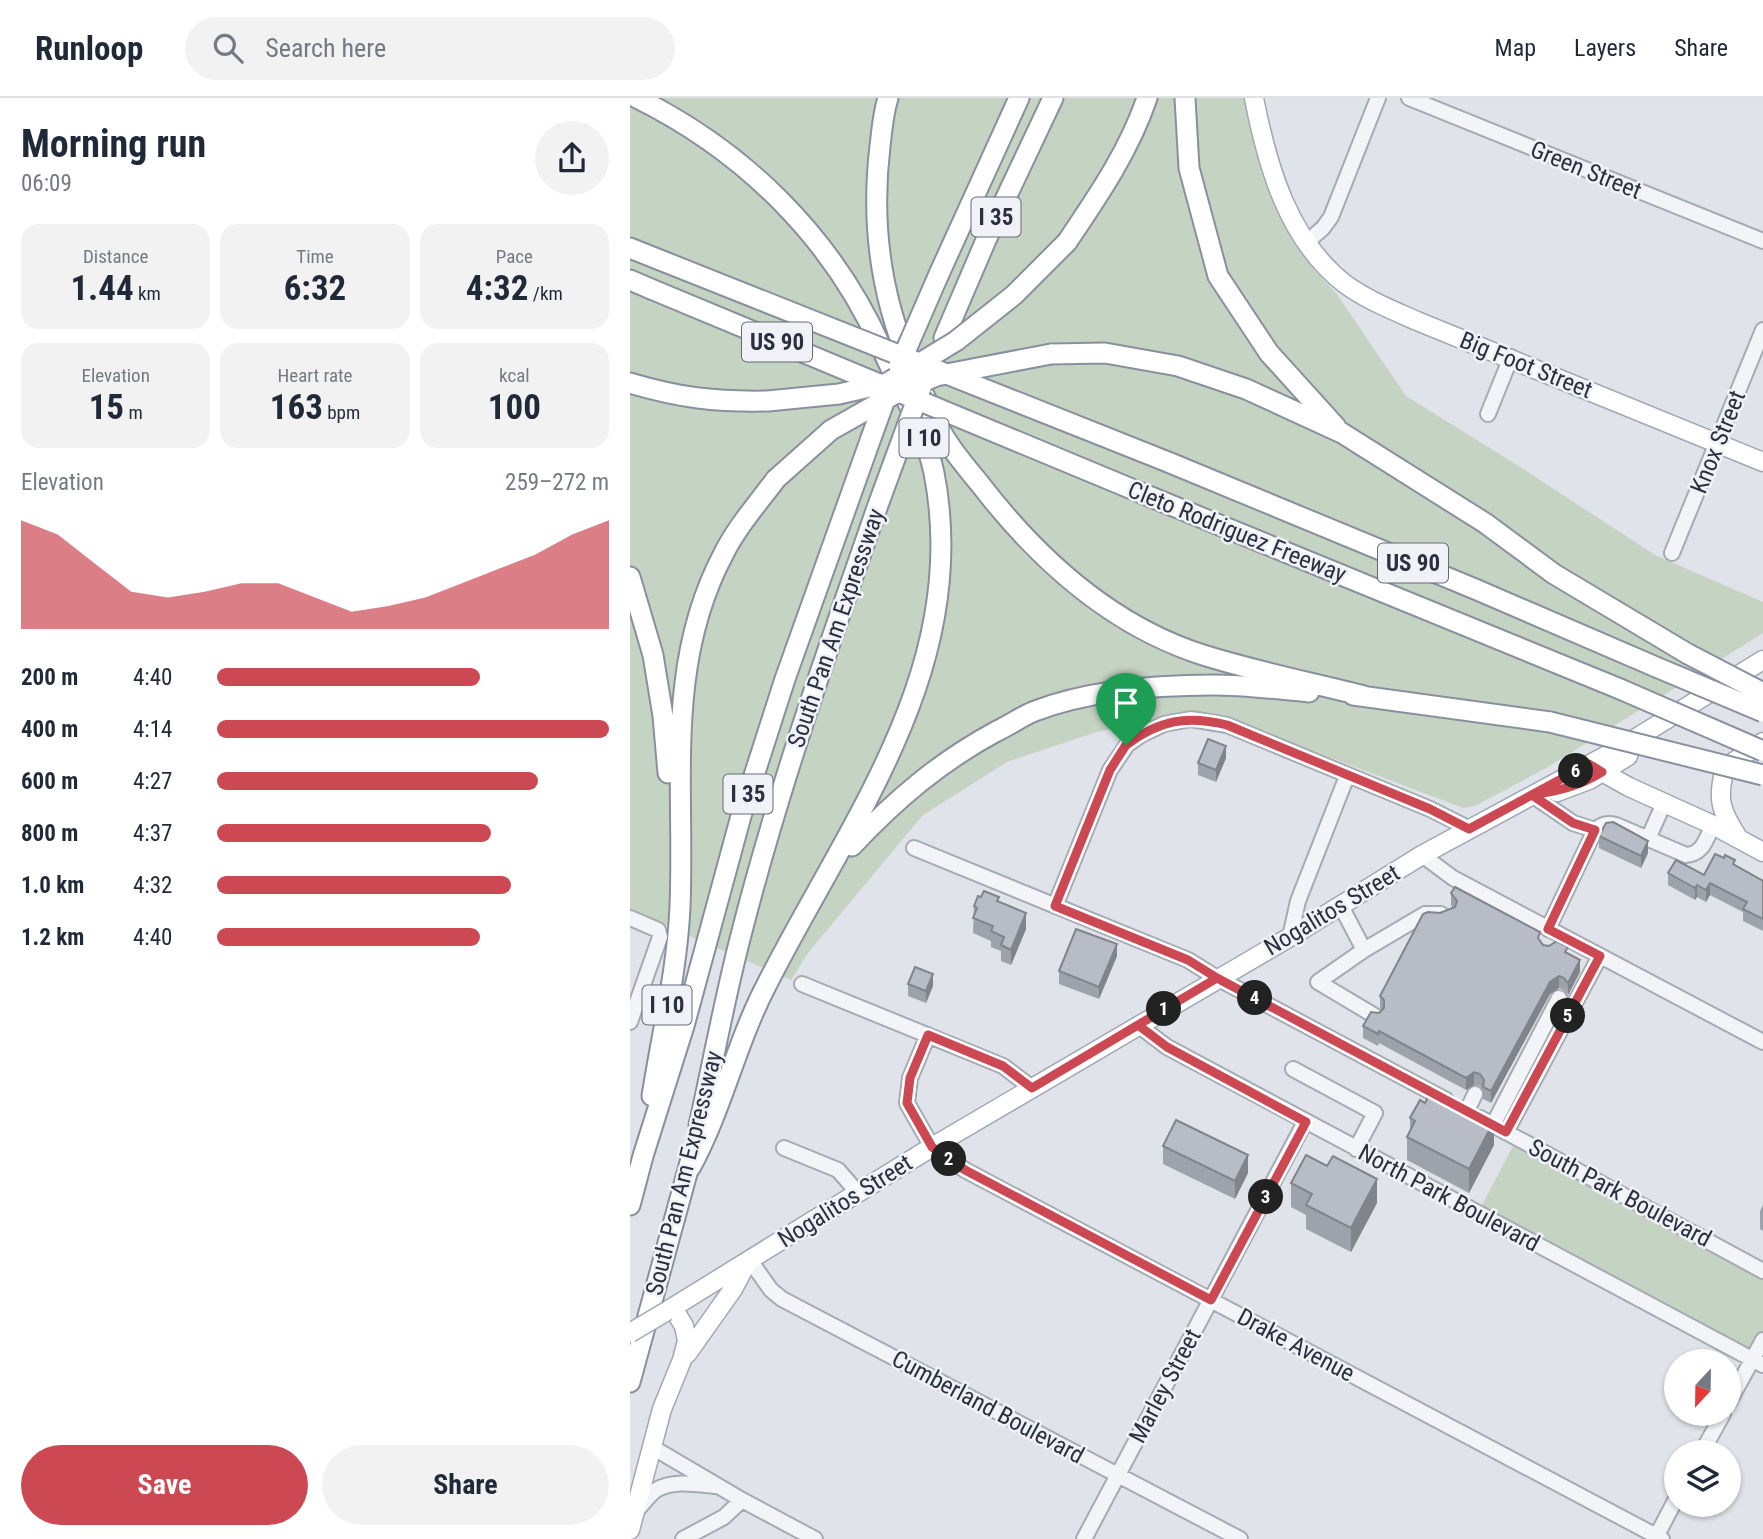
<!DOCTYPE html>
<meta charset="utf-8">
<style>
body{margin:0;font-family:"Roboto Condensed",sans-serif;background:#f2f2f3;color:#1f2937;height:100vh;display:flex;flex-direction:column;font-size:26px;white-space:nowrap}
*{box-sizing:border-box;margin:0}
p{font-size:23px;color:#747a83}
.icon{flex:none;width:38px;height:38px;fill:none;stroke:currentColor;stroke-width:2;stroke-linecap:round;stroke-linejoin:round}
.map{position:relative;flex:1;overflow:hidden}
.panel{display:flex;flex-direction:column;background:#fff;width:630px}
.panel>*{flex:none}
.needle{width:46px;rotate:202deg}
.fabs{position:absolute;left:1034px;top:1251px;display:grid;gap:14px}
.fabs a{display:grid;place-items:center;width:77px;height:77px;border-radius:50%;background:#fff;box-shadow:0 2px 5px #0004;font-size:35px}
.pin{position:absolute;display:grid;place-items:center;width:60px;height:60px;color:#fff;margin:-72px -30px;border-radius:50% 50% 50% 0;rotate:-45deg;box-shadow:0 0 7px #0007}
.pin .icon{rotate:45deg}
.km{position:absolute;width:35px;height:35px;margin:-18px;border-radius:50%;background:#222;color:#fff;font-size:19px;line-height:35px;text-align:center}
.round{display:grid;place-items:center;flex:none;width:74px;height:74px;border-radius:37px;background:#f2f2f3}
.summary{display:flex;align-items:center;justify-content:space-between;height:119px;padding:0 21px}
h1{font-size:38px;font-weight:700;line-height:52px}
.metrics{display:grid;grid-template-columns:repeat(3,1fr);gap:10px;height:119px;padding:7px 21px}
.metrics div{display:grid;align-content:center;border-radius:18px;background:#f2f2f3;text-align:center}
.metrics b{font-size:35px;font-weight:700}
.metrics small{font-size:19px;font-weight:400}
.metrics p{font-size:19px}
.chart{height:196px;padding:14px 21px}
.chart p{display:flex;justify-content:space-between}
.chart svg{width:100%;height:126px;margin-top:7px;fill:#cc4853;opacity:.7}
.cta{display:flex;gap:14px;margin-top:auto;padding:14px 21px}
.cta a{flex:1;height:80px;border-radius:42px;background:#cc4853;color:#fff;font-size:28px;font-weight:700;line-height:80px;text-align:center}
.cta a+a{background:#f2f2f3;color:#1f2937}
ul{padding:0 21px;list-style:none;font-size:23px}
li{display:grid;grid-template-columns:112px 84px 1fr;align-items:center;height:52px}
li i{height:18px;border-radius:9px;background:#cc4853}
header{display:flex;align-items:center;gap:42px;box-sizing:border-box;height:98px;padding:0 35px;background:#fff;border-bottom:2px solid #e0e1e3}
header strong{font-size:33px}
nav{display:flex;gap:38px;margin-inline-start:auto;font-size:24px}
.search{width:490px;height:63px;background:#f2f2f3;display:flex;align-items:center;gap:18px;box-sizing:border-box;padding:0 24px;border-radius:38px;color:#747a83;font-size:26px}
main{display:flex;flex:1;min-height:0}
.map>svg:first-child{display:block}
.green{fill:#c5d3c2}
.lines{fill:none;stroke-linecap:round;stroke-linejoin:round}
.minor-casing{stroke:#a5aab3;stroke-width:18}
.major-casing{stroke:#a0a7b5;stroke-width:21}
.highway-casing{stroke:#88909f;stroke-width:23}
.minor{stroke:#f3f4f7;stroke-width:14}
.major{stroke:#fff;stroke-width:18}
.highway{stroke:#fff;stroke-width:19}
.major-bridge-casing{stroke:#a0a7b5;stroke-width:21;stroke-linecap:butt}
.highway-bridge-casing{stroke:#88909f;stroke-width:23;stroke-linecap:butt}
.major-bridge{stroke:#fff;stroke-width:18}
.highway-bridge{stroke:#fff;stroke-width:19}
.wall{fill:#9ea2aa}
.shaded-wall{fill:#81848b}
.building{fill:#b8bcc6;stroke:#81848b;stroke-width:2}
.route-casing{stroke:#fff;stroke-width:14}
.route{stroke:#cc4853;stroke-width:9}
.labels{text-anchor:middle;stroke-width:5;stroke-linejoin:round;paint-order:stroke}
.shield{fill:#f0f2f7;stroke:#656a77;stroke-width:2}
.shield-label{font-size:23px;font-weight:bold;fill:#293040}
.street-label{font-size:24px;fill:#293040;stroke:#f0f2f7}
</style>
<header>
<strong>Runloop</strong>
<div class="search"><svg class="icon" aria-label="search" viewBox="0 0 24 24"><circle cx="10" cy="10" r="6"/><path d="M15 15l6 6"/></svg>Search here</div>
<nav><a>Map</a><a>Layers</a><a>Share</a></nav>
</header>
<main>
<section class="panel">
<div class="summary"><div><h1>Morning run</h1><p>06:09</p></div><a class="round"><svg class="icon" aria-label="share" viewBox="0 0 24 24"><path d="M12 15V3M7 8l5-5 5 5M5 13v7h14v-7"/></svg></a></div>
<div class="metrics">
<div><p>Distance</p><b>1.44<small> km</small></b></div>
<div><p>Time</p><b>6:32</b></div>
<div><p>Pace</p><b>4:32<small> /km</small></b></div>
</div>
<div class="metrics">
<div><p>Elevation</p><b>15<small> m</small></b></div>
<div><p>Heart rate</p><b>163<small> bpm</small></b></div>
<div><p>kcal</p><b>100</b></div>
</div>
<div class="chart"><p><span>Elevation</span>259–272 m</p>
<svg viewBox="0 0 160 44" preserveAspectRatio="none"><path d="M0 44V6L10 11L20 21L30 31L40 33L50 31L60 28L70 28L80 33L90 38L100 36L110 33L120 28L130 23L140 18L150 11L160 6V44z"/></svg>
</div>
<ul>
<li><b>200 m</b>4:40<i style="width:67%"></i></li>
<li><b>400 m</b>4:14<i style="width:100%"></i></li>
<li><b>600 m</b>4:27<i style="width:82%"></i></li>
<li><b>800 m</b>4:37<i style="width:70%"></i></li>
<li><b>1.0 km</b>4:32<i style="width:75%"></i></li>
<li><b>1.2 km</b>4:40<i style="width:67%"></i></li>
</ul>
<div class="cta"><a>Save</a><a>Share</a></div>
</section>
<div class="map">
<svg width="1133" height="1441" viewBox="0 0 1133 1441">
<rect width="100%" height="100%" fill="#e0e3e9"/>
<path class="green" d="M0,0H616L629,60L644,102L661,136L684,172L706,195L776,298L887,367L1025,457L1133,504V535L918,669L845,708L833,710L583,615L563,614L531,619L467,634L377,664L293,717L178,855L161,882L0,812Z
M883,1048L1133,1180V1260L851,1109Z"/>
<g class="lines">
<defs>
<path id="minor" d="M779,0L1133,143
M677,144L693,130L701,119L748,0
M858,316L881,259
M1042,455L1133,232
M902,697L943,725L965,732
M1018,741L1034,705
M284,750L558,862L587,880L816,1002
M792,757L823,780L1133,944
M425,808L480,672L497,647L511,637L534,626L561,621L597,627L800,711L840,731
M711,808L734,852L688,884L745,918
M0,820L28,832L30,839L0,924
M918,831L965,732C972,726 977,725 986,727L1056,757C1073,756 1076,741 1083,727
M660,839L668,803L717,678
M734,852L795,816H811
M172,886L373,968L402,990
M508,927L537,949L1133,1267
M298,937L280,980L277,1005L302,1049L335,1072L1032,1441
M663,971L745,1015L726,1051
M837,1013L845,996
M850,1020L1133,1173
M863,1027L929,900
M876,1034L970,858
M154,1050L208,1072L228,1095
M119,1161L141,1192L152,1201L610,1441
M1099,1304L1133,1242
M22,1349L112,1402L185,1441
M1072,1354L1093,1316
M6,1413C12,1407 19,1397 26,1392C43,1382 66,1386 84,1388
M53,1441L94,1419L112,1402
M454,1441L675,1024
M1025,1441L1046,1401"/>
<path id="major" d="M624,0C637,67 658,142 715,186C737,202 762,212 787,223L1133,364
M965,670L999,689L1083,727L1133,754
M927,694L959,682L998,658
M1107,738C1090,712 1087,700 1095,670L1133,644
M37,1213L302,1049L660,839L792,757L990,650L1133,562
M57,1256L103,1191L118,1163
M0,1432L32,1311L52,1262L57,1243L54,1228L43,1210"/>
<path id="highway" d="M7,0C114,53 202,139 251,249C269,290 295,331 304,375C342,569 219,724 137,886C106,945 92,1012 60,1070
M258,0C253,15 252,32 250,48C241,123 250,196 280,266
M555,0L559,70L588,178L639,255L706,329
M437,144C468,98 499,53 517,0
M0,150L35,164
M309,176L389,0
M0,182L21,191
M314,240L356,142L423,0
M421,256L475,255L548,268L616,291L712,335L855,425L924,476L1058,556
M0,285C51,300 85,304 138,303
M294,297C300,309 305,323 312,335C322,353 337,370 350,386C407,460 479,526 570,556C623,573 679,584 734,598
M538,364L845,491L1026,569
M521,399L990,591
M0,479L23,557L33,618L38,675
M723,597L920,624
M222,748C266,701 311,663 367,633C380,627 392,618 405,613C460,592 525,587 583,587C615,587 647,591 679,594
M22,998C32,935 47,873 50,809C55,688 34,567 94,455C107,429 128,405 146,381
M69,1027C83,965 94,903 110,841C147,694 198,550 248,407
M0,1107L13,1058L54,928L111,718L155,581L241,340
M0,1284L62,1057"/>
</defs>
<use href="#minor" class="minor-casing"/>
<use href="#major" class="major-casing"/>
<use href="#highway" class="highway-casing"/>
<use href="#minor" class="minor"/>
<use href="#major" class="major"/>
<use href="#highway" class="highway"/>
<defs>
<path id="major-bridge" d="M0,1235L37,1213"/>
<path id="highway-bridge" d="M35,164L538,364
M21,191L521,399
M269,268L309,176
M138,303L209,296L257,285L326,243L384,197L437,144
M241,340L257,296
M146,381L201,332L263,297L306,278L421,256
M248,407L291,290
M1058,556L1133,595
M1026,569L1133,614
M990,591L1133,653
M920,624L1133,677"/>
</defs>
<use href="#major-bridge" class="major-bridge-casing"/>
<use href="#highway-bridge" class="highway-bridge-casing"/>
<use href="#major-bridge" class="major-bridge"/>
<use href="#highway-bridge" class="highway-bridge"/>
</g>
<path class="wall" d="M596,660L586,684L568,677V665Z
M969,738L1018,755L1011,770L969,750Z
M1094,760L1133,783V833L1113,823V814L1080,797L1076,804L1067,799L1065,802L1038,787V775L1074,777Z
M821,795L910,842L913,847L938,855L950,874L938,897L934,892L929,890L920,896L861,1005L853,1001V993L850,988L844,987L836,992L749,945L748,948L733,940V928L752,912L750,910V898L810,815L823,810L821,807Z
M369,803L396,831L381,867L371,863V853L361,849V843L343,835L344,808Z
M487,858L469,901L429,886V873Z
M278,886L303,888L296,905L278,898Z
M780,1020L864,1047L839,1095L777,1062V1039L780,1031Z
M533,1048L618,1075L605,1101L533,1066Z
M661,1085L747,1105L721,1154L676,1131V1117L661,1109Z
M1133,1107V1133L1130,1131V1113Z"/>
<path class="shaded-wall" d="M596,648V660L586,684V672Z
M1018,743V755L1011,770V758Z
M1080,785V797L1076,804V792Z
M1067,787V799L1065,802V790Z
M396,815V831L381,867V852Z
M487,846V858L469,901V889Z
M950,862V874L938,897V885Z
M303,876V888L296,905V893Z
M929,878V890L920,896L861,1005V993L920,884Z
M844,974V987L836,992V980Z
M864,1023V1047L839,1095V1071Z
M618,1057V1075L605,1101V1083Z
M747,1081V1105L721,1154V1130Z"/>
<path class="building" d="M578,641L596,648L586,672L568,665Z
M983,724L1018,743L1011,758L969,738L976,725Z
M1085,756L1094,760L1095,757L1105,762L1103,766L1133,783V821L1113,811L1117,804L1080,785L1076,792L1067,787L1065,790L1038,775L1046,762L1074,777Z
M825,789L910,834L908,840L913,847L919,848L927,843L938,849L935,854L950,862L938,885L934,880L929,878L920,884L861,993L853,989L854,982L850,976L844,974L836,980L749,933L748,936L733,928L741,914L749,915L754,910V902L750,898L793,816L798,814L810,815L825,809L827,803L821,795Z
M354,793L369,799L367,803L396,815L381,852L371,847L374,839L361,833L363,828L343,820L347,810L344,808L348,798L351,799Z
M446,831L487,846L469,889L429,873Z
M285,869L303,876L296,893L278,886Z
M802,991L864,1023L839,1071L777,1039L785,1023L780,1020L790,1002L795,1005Z
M546,1022L618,1057L605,1083L533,1048Z
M676,1057L697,1068L703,1058L747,1081L721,1130L676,1107L682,1096L661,1085Z"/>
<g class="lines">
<defs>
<path id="route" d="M496,647L480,672L425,808L558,862L587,880L402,990L373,968L298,937L280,980L277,1005L302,1049L335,1072L581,1202L676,1024L537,949L508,927L587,880L876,1034L970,858L918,831L965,732L943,725L902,697C928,693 950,688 972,674L959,666L839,731L800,711L597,627C556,617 530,622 496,647"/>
</defs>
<use href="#route" class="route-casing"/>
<use href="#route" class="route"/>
</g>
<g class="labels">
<g class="shield">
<rect x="341.5" y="99.5" width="49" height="39" rx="5"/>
<rect x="112" y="224.5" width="70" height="39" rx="5"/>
<rect x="269.5" y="320.5" width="49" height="39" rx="5"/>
<rect x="748" y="445.5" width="70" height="39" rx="5"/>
<rect x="93.5" y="676.5" width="49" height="39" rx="5"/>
<rect x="12.5" y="887.5" width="49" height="39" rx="5"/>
</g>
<g class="shield-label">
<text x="366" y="127">I 35</text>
<text x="147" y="252">US 90</text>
<text x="294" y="348">I 10</text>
<text x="783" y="473">US 90</text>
<text x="118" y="704">I 35</text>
<text x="37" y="915">I 10</text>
</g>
<g class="street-label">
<text transform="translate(956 72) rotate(22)" y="8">Green Street</text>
<text transform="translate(896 267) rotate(22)" y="8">Big Foot Street</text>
<text transform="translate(1088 344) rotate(-68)" y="8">Knox Street</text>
<text transform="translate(607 434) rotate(22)" y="8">Cleto Rodriguez Freeway</text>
<text transform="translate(206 530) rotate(-71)" y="8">South Pan Am Expressway</text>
<text transform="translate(702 812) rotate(-31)" y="8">Nogalitos Street</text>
<text transform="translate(54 1075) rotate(-76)" y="8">South Pan Am Expressway</text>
<text transform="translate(990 1095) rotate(28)" y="8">South Park Boulevard</text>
<text transform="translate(819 1100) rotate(28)" y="8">North Park Boulevard</text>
<text transform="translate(215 1103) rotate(-32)" y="8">Nogalitos Street</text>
<text transform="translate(666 1247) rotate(28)" y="8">Drake Avenue</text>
<text transform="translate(535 1288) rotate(-62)" y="8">Marley Street</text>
<text transform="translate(358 1309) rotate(28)" y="8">Cumberland Boulevard</text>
</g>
</g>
</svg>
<div class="fabs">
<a><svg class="needle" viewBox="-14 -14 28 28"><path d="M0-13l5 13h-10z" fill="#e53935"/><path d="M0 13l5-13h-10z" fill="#747a83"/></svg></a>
<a><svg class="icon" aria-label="layers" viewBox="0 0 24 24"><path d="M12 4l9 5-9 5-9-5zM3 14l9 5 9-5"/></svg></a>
</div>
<div class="pin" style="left:496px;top:647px;background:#1e9e55"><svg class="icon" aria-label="arrive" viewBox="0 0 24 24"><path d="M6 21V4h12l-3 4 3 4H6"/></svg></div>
<b class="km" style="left:534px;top:911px">1</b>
<b class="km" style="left:319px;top:1061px">2</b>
<b class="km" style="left:636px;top:1099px">3</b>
<b class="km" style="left:625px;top:900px">4</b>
<b class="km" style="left:938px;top:918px">5</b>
<b class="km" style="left:946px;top:673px">6</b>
</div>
</main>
